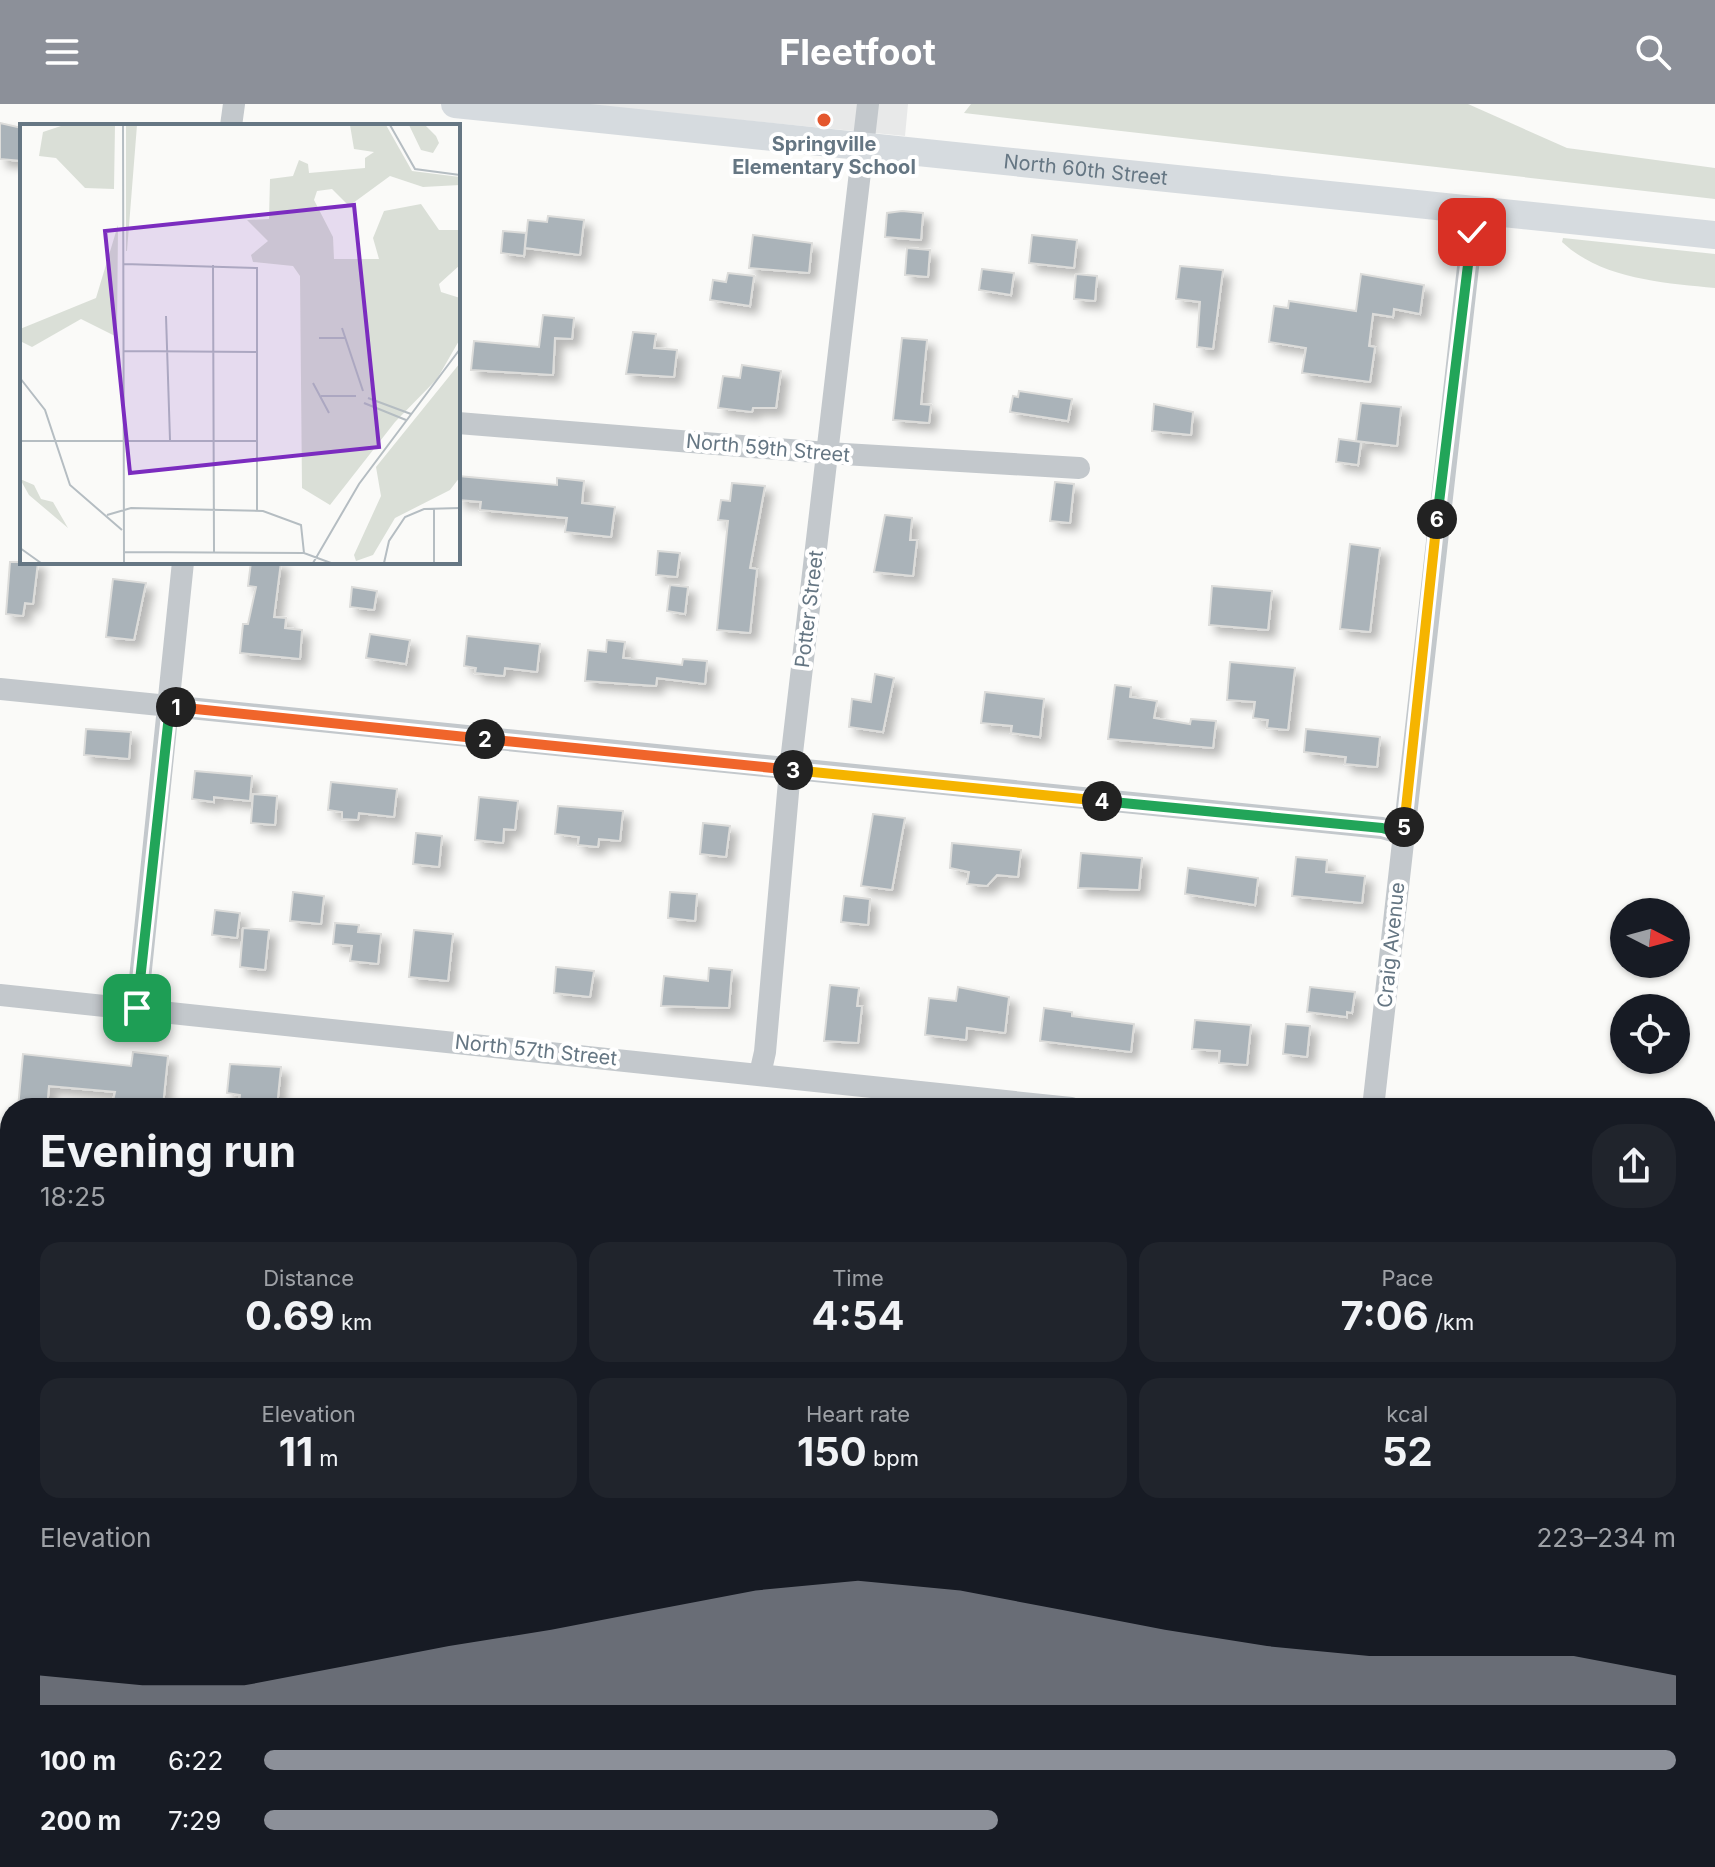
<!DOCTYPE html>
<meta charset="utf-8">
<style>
body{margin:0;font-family:Inter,sans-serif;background:#20242c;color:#f1f3f6;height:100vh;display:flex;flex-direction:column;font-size:30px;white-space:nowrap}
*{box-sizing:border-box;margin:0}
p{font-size:26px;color:#9ea1a6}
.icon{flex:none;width:44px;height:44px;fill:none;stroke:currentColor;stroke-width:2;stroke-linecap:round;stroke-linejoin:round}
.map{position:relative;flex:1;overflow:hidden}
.side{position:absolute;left:0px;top:994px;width:1716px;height:770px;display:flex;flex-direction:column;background:#171b24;border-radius:32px 32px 0 0;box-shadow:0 2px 6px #0004}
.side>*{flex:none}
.needle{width:52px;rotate:96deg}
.tools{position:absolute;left:1610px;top:794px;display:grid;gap:16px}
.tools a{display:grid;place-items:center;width:80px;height:80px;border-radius:50%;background:#171b24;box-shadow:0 2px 6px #0004;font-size:40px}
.pin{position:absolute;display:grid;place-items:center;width:68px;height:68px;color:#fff;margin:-34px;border-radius:16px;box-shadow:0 4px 12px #0006}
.km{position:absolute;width:40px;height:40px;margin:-20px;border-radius:50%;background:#222;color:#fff;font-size:22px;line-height:40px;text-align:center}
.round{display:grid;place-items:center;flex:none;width:84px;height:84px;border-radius:32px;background:#20242c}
.head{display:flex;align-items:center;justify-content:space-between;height:136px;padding:0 40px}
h1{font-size:44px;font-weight:700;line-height:60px}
.figures{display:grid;grid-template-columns:repeat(3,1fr);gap:12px;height:136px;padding:8px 40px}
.figures div{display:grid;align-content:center;border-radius:20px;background:#20242c;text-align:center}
.figures b{font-size:40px;font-weight:700}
.figures small{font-size:22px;font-weight:400}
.figures p{font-size:22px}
.chart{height:224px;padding:16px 40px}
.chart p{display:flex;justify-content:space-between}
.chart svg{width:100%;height:144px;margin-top:8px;fill:#8c9099;opacity:.7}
ul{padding:0 40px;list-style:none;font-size:26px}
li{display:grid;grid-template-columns:128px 96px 1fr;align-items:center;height:60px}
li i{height:20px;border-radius:10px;background:#8c9099}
header{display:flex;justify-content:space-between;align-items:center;height:104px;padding:0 40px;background:#8c9099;color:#fff;font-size:36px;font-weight:700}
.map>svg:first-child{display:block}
.built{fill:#e8e9e9}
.green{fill:#dadfd7}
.building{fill:#aab3b9;stroke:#dcdcda;stroke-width:2;filter:url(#shadow)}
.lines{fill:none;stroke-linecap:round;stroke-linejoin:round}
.minor{stroke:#c3c8cc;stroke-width:22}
.major{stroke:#d6dbdf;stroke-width:28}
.split-1-casing{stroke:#fff;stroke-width:16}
.split-2-casing{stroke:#fff;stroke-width:16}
.split-3-casing{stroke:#fff;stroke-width:16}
.split-4-casing{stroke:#fff;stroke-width:16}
.split-5-casing{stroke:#fff;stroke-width:16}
.split-6-casing{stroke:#fff;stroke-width:16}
.split-7-casing{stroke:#fff;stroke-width:16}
.split-1{stroke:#22a559;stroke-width:10}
.split-2{stroke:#f0652b;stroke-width:10}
.split-3{stroke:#f0652b;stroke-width:10}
.split-4{stroke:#f5b400;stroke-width:10}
.split-5{stroke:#22a559;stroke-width:10}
.split-6{stroke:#f5b400;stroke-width:10}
.split-7{stroke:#22a559;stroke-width:10}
.poi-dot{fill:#e4572e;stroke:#fff;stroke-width:3}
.labels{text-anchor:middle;stroke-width:8;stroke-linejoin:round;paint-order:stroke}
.poi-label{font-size:20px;font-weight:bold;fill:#657683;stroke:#fff}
.street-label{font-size:20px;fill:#657683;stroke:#fff}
.inset-road{fill:none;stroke:#b5bdc2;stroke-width:2}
.view{fill:#7b2cbf;fill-opacity:0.15;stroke:#7b2cbf;stroke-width:4}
.inset-edge{fill:none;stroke:#657683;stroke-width:4}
</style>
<header><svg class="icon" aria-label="menu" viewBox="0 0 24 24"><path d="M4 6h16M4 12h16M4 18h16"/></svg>Fleetfoot<svg class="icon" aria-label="search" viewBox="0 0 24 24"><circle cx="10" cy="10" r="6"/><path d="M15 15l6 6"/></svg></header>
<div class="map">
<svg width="1715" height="1763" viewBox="0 0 1715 1763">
<defs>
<filter id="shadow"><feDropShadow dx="7" dy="7" stdDeviation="4" flood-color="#0004"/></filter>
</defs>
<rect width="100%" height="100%" fill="#fafaf8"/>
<path class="built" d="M578,0H908L905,32Z"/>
<path class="green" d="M971,0H1468L1567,44L1715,64V95L964,9Z
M1563,134L1715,150V184C1664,179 1601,175 1562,138Z
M1706,1160L1715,1161V1506L1706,1512Z
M0,1215L10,1216V1742L0,1733Z
M22,1754H1333L1332,1763H32Z"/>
<path class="building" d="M0,19L22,24V57L0,55Z
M902,107L923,109L921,136L885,133L887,109Z
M548,112L584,116L580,151L525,144L528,116L547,118Z
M503,127L526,129L524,152L501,149Z
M753,131L812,139L809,169L749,164Z
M1032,131L1077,136L1074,164L1029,159Z
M907,144L930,146L928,173L905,171Z
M1180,162L1223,166L1213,245L1197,243L1200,198L1176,195Z
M982,165L1014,169L1011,191L979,186Z
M728,169L754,172L750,202L710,196L713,176L726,178Z
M1076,170L1097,172L1095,197L1074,195Z
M1361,170L1424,181L1420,210L1394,205L1393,213L1373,210L1369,242L1375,243L1370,278L1302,269L1306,244L1269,238L1274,202L1288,204L1289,197L1356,207Z
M543,211L574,214L572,235L555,234L553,271L471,266L474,237L539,243Z
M633,228L656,230L654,244L677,246L674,273L626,270Z
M902,234L927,236L921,300L931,301L929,319L893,316Z
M742,261L781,267L776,304H753L752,308L718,304L723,272L740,274Z
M1019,287L1072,295L1068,317L1010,308L1013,292L1018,293Z
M1361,299L1401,303L1397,342L1356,337Z
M1154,300L1193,308L1191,331L1152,327Z
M1339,335L1361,338L1358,361L1336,358Z
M458,372L557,381V374L584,377L582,399L615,403L611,433L565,428L567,414L480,406L481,398L458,396Z
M1055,378L1074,380L1070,419L1050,417Z
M732,379L765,382L750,464L757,465L750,529L717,526L728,417L718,416L721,396L730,397Z
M885,411L912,414L910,436H917L913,472L874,468Z
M1350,440L1380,444L1370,528L1340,525Z
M658,447L680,449L677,473L656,471Z
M10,458H38L33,500L25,499L23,512L6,510Z
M251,458H281L274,513L286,514L285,524L302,526L300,555L240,549L243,520H248L256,483L248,482Z
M113,475L146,479L134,536L106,533Z
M670,481L688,483L685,510L667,507Z
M1212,482L1272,487L1268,526L1209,521Z
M352,483L377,487L374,506L350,503Z
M370,530L410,536L406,560L366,554Z
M467,532L540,540L537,568L505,564L504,572L475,569L476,564L464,562Z
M607,536L625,538L623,554L682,561L683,555L707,557L705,580L657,574L656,582L585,577L588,546L606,548Z
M1230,558L1295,564L1288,626L1267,624L1268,616L1253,614L1255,598L1227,596Z
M875,570L894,574L883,628L849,623L852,595L871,598Z
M1115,581L1131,583L1130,593L1157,597L1154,614L1190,620L1191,615L1216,617L1213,644L1108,635Z
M985,588L1044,595L1040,633L1011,629L1012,622L981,619Z
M86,625L131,628L129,655L84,651Z
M1306,625L1380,633L1377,663L1345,660L1346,653L1304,648Z
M195,667L252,672L250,697L214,693V698L192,695Z
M331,678L397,685L394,713L359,709L358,716L342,715V708L328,706Z
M253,690L277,692L275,721L251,719Z
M479,693L518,697L515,726L504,725L503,739L475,736Z
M558,702L623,707L620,737L599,735L598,743L578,741L579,733L555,730Z
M873,710L905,714L892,786L861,782Z
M703,719L730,722L726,753L700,750Z
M416,729L442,732L439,763L413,760Z
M952,739L1021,746L1018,773L997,771L987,782L967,780L969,768L950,764Z
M1081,749L1142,754L1139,786L1078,784Z
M1296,753L1327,756L1326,768L1365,772L1362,799L1292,792Z
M1188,764L1258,774L1255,801L1185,790Z
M293,788L324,792L321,820L290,817Z
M670,788L697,790L695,817L668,814Z
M844,792L870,795L868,821L841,818Z
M215,806L240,809L237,834L212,831Z
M335,819L359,821L358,828L381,830L378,860L350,857L352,842L333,840Z
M243,824L269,826L265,866L240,863Z
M414,826L453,830L448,877L409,873Z
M556,863L594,867L590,893L554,889Z
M709,864L732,866L729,904L661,902L664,872L708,877Z
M830,881L859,884L857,902H862L858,939L824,937Z
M958,883L1009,893L1005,929L967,924L966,936L925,931L929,894L956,897Z
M1310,883L1355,888L1352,909L1347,908V913L1307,908Z
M1044,904L1072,908V912L1134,920L1131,948L1040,937Z
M1195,916L1251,921L1247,961L1219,959L1220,947L1192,945Z
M1286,920L1310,922L1307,953L1283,950Z
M133,948L168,952L163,1002L113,997L115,988L49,982L47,1004H18L23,950L131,962Z
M230,960L281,963L277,1003L239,999L240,991L227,989Z"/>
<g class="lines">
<path class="minor" d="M231,22L234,0
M458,319L827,349L1079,364
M0,585L1382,724L1403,730
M0,891L1071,1004
M137,904L183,458
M760,970L765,948L790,666L868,0
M1373,1004L1472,128L1470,106
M266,1763L269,1754
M312,1763L315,1754"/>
<path class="major" id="s1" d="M455,0L1715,131"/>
</g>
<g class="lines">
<defs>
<path id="split-1" d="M137,904L170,602L176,603"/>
<path id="split-2" d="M176,603L485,635"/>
<path id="split-3" d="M485,635L793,666"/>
<path id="split-4" d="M793,666L1102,697"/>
<path id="split-5" d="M1102,697L1382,724L1403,730L1404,723"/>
<path id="split-6" d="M1404,723L1437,415"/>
<path id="split-7" d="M1437,415L1472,128"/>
</defs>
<use href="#split-1" class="split-1-casing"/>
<use href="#split-2" class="split-2-casing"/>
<use href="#split-3" class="split-3-casing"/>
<use href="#split-4" class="split-4-casing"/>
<use href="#split-5" class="split-5-casing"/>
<use href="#split-6" class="split-6-casing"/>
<use href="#split-7" class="split-7-casing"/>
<use href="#split-1" class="split-1"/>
<use href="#split-2" class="split-2"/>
<use href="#split-3" class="split-3"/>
<use href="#split-4" class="split-4"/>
<use href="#split-5" class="split-5"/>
<use href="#split-6" class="split-6"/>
<use href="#split-7" class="split-7"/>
</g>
<circle class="poi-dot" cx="824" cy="16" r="8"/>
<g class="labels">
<g class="poi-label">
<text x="824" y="47">Springville<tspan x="824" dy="23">Elementary School</tspan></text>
</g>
<g class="street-label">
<text dy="7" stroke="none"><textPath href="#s1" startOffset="634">North 60th Street</textPath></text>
<text transform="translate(768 344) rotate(5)" y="7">North 59th Street</text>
<text transform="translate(809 505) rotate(-83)" y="7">Potter Street</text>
<text transform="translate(1391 841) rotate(-84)" y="7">Craig Avenue</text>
<text transform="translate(536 946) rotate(6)" y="7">North 57th Street</text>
</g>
</g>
<g transform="translate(20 20)">
<rect width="440" height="440" fill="#fafaf8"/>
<path d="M44,1H95L94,65L65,64L36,34L19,32L23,8ZM106,1H117L107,127H106ZM330,1H366L392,47L440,53V61L403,63L370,52L329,82L312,65L297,67L294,76L313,113L314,135H359L353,114L364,87L401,80L419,106H440V141L419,160L421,168L440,174V215L417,255L375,298L310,381L282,364L280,152L273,142L233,138L231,131L248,117L227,96L249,95L250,55L273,52L279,36L288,40L289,49L345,44V34L354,28L334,25ZM389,1H405L416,12L419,19L413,29L401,26ZM98,101L97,213L61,195L12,223L0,217V205L76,174ZM440,239V353L430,366L375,394L353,431L336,437L334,431L361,372L356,343ZM0,355L14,361L21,375L33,378L48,404L9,371Z" fill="#dadfd7"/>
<path class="inset-road" d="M103,1L104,439M370,1L395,45L440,51M104,140L237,144V386M193,141L194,428M146,192L150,316M322,204L343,267M299,214H326M103,227L236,228M0,254L25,286L50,361L102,406M293,259L309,289M301,272H336M348,274L391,290M344,279L386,296M0,317H236M414,385V439M87,391L111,384L243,387L281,401L284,429M0,424L21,439M104,428L284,429L311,439M293,439L339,360L440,225M364,439L369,417L385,393L404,385L440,384"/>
<path class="view" d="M334,81L359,323L110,349L85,107Z"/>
<rect width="440" height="440" class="inset-edge"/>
</g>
</svg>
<div class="tools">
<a><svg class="needle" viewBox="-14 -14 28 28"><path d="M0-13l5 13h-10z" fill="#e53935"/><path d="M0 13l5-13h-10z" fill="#9ea1a6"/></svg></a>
<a><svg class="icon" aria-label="locate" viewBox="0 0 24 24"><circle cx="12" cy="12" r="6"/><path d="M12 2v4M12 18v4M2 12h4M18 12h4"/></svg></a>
</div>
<div class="pin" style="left:137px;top:904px;background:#1e9e55"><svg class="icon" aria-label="arrive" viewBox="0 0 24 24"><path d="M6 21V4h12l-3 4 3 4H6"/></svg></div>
<div class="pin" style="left:1472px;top:128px;background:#d93025"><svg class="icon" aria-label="check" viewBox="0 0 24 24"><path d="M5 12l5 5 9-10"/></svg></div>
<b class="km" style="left:176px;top:603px">1</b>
<b class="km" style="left:485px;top:635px">2</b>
<b class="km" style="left:793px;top:666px">3</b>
<b class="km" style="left:1102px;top:697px">4</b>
<b class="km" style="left:1404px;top:723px">5</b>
<b class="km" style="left:1437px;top:415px">6</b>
<section class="side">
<div class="head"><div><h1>Evening run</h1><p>18:25</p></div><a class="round"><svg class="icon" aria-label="share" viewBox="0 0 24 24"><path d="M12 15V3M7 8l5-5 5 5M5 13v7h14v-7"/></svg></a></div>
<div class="figures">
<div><p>Distance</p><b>0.69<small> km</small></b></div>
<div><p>Time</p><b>4:54</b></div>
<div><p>Pace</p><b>7:06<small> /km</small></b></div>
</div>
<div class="figures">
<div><p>Elevation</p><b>11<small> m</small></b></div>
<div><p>Heart rate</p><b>150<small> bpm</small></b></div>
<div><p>kcal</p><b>52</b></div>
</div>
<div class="chart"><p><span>Elevation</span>223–234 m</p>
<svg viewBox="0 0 160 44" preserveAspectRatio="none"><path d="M0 44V35L10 38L20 38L30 32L40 26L50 21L60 15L70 9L80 6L90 9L100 15L110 21L120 26L130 29L140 29L150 29L160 35V44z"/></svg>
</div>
<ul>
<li><b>100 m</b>6:22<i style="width:100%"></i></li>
<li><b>200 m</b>7:29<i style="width:52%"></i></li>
</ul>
</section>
</div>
